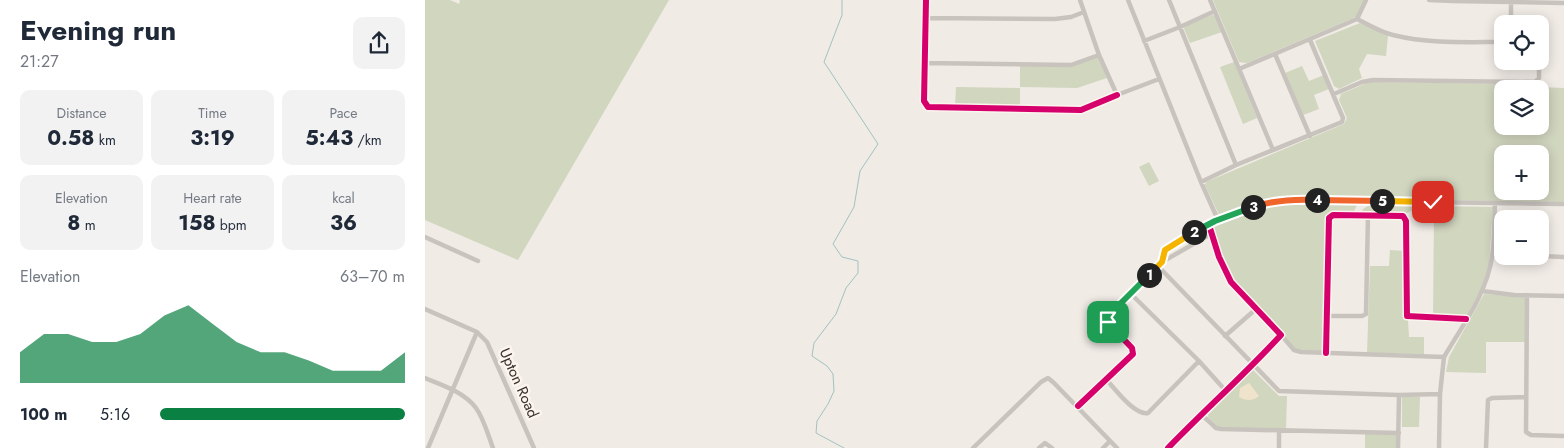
<!DOCTYPE html>
<meta charset="utf-8">
<style>
body{margin:0;font-family:Jost,sans-serif;background:#f2f2f3;color:#1f2937;height:100vh;display:flex;flex-direction:column;font-size:19px;white-space:nowrap}
*{box-sizing:border-box;margin:0}
p{font-size:16px;color:#747a83}
.icon{flex:none;width:28px;height:28px;fill:none;stroke:currentColor;stroke-width:2;stroke-linecap:round;stroke-linejoin:round}
.map{position:relative;flex:1;overflow:hidden}
.details{display:flex;flex-direction:column;background:#fff;width:425px}
.details>*{flex:none}
.buttons{position:absolute;left:1069px;top:15px;display:grid;gap:10px}
.buttons a{display:grid;place-items:center;width:55px;height:55px;border-radius:10px;background:#fff;box-shadow:0 2px 12px #0003;font-size:25px}
.pin{position:absolute;display:grid;place-items:center;width:42px;height:42px;color:#fff;margin:-21px;border-radius:10px;box-shadow:0 2px 8px #0006}
.km{position:absolute;width:25px;height:25px;margin:-12px;border-radius:50%;background:#222;color:#fff;font-size:14px;line-height:25px;text-align:center}
.round{display:grid;place-items:center;flex:none;width:52px;height:52px;border-radius:10px;background:#f2f2f3}
.overview{display:flex;align-items:center;justify-content:space-between;height:85px;padding:0 20px}
h1{font-size:28px;font-weight:700;line-height:38px}
.metrics{display:grid;grid-template-columns:repeat(3,1fr);gap:8px;height:85px;padding:5px 20px}
.metrics div{display:grid;align-content:center;border-radius:10px;background:#f2f2f3;text-align:center}
.metrics b{font-size:21px;font-weight:700}
.metrics small{font-size:14px;font-weight:400}
.metrics p{font-size:14px}
.chart{height:140px;padding:10px 20px}
.chart p{display:flex;justify-content:space-between}
.chart svg{width:100%;height:90px;margin-top:5px;fill:#0b8043;opacity:.7}
ul{padding:0 20px;list-style:none;font-size:16px}
li{display:grid;grid-template-columns:80px 60px 1fr;align-items:center;height:38px}
li i{height:12px;border-radius:6px;background:#0b8043}
main{display:flex;flex:1;min-height:0}
.map>svg:first-child{display:block}
.green{fill:#d1d6bf;fill-rule:evenodd}
.sand{fill:#efe3cc}
.lines{fill:none;stroke-linecap:round;stroke-linejoin:round}
.stream{stroke:#a1c2c1;stroke-width:1}
.minor{stroke:#c9c3be;stroke-width:4.5}
.cycleway-casing{stroke:#fbf5ee;stroke-width:9}
.cycleway{stroke:#d6006c;stroke-width:6}
.split-1-casing{stroke:#fff;stroke-width:10}
.split-2-casing{stroke:#fff;stroke-width:10}
.split-3-casing{stroke:#fff;stroke-width:10}
.split-4-casing{stroke:#fff;stroke-width:10}
.split-5-casing{stroke:#fff;stroke-width:10}
.split-6-casing{stroke:#fff;stroke-width:10}
.split-1{stroke:#22a559;stroke-width:6}
.split-2{stroke:#f5b400;stroke-width:6}
.split-3{stroke:#22a559;stroke-width:6}
.split-4{stroke:#f0652b;stroke-width:6}
.split-5{stroke:#f0652b;stroke-width:6}
.split-6{stroke:#f5b400;stroke-width:6}
.labels{text-anchor:middle;stroke-width:5;stroke-linejoin:round;paint-order:stroke}
.street-label{font-size:15px;fill:#3b302b;stroke:#fbf5ee}
</style>
<main>
<section class="details">
<div class="overview"><div><h1>Evening run</h1><p>21:27</p></div><a class="round"><svg class="icon" aria-label="share" viewBox="0 0 24 24"><path d="M12 15V3M7 8l5-5 5 5M5 13v7h14v-7"/></svg></a></div>
<div class="metrics">
<div><p>Distance</p><b>0.58<small> km</small></b></div>
<div><p>Time</p><b>3:19</b></div>
<div><p>Pace</p><b>5:43<small> /km</small></b></div>
</div>
<div class="metrics">
<div><p>Elevation</p><b>8<small> m</small></b></div>
<div><p>Heart rate</p><b>158<small> bpm</small></b></div>
<div><p>kcal</p><b>36</b></div>
</div>
<div class="chart"><p><span>Elevation</span>63–70 m</p>
<svg viewBox="0 0 160 44" preserveAspectRatio="none"><path d="M0 44V29L10 20L20 20L30 24L40 24L50 20L60 11L70 6L80 15L90 24L100 29L110 29L120 33L130 38L140 38L150 38L160 29V44z"/></svg>
</div>
<ul>
<li><b>100 m</b>5:16<i style="width:100%"></i></li>
</ul>
</section>
<div class="map">
<svg width="1139" height="448" viewBox="0 0 1139 448">
<rect width="100%" height="100%" fill="#f0ebe5"/>
<path class="green" d="M0,0H25L34,4L35,0H244L93,260L0,220Z
M788,0H939L931,17L822,63L814,62Z
M787,15L791,16L797,32L765,43L759,29L760,26Z
M935,23L963,35L961,56L942,54L934,69L937,78L914,89L909,86L890,41Z
M674,56L682,78L652,88L595,87V65L640,66Z
M809,62L832,118L818,124L795,67Z
M877,66L884,81L899,75L904,89L889,95L894,109L878,115L860,73Z
M944,82L1111,84L1116,87L1139,88V202L888,198L860,199L837,202L797,216L794,215L780,185L781,182L919,124L922,118L914,100L916,94ZM1078,89H1115V126H1078ZM1078,154H1115V191H1078Z
M531,87L595,88V107L530,106Z
M724,162L734,181L724,186L714,167Z
M855,205H932L928,213L905,215L900,352H876L870,349L807,282C800,269 786,241 789,227L821,214Z
M944,205L1068,207L1064,266L1055,291L1041,317H1008L1009,211H986L978,215L941,214L937,210Z
M965,250L980,251L979,314L983,320L984,337H999V354L942,353L945,266H964Z
M1059,294L1100,297V342H1061V373L1021,372L1024,357Z
M827,369L854,396H862L861,430L794,428L783,417V412Z
M977,397H995L994,427H977Z
M940,434H972L971,448H940Z"/>
<path class="sand" d="M824,383L834,396C828,401 821,401 814,397L815,388Z"/>
<g class="lines">
<path class="stream" d="M417,0V15L399,62L453,144L435,171L429,207L408,244L417,257L433,261V273L421,288L411,314L389,343L387,356L402,366L408,374L409,391L403,404L392,421L391,433L419,448"/>
<path class="minor" d="M501,0L499,101L503,107L656,110L692,95
M655,0L674,55L692,95L734,79
M703,0L776,182L793,220
M744,0L811,165
M785,0L848,150
M1004,0L1028,1
M1028,0V1L1139,3
M1086,2V24
M501,18L630,19L646,17L659,12
M932,19C944,25 955,32 968,35C1004,44 1041,42 1078,42
M719,41L755,27L790,11
M850,54L885,136
M500,63L646,65L674,55
M814,69L932,19L941,0
M909,94L937,82L948,80L1110,82L1114,78V61
M776,182L811,165L917,122L918,118L885,40
M784,225L837,204L860,200L1139,204
M0,237L53,261
M1067,255L1078,256
M1115,256L1139,257
M737,262L786,234
M733,266L854,391L974,395L1015,394
M1057,291L1089,295L1139,296
M1102,295L1101,432L1106,435L1139,436
M0,309L52,332L62,342L109,448
M902,316H937L941,314L943,215
M856,335L869,350L876,352L1019,357L1015,394L1014,448
M800,336L831,309
M901,353L904,218L908,215L978,216L981,221L982,316L1041,319
M1019,357C1037,326 1062,293 1067,257C1070,239 1069,221 1070,203
M774,361L800,390
M0,378C17,385 39,392 51,408C59,419 63,435 68,448
M681,379C690,389 710,416 723,413L774,361L705,293
M653,406L708,354L707,348L683,323V317L737,262L739,252L742,248L784,225L794,257L806,282L856,335C820,374 780,410 743,448
M776,414L791,428L796,429L974,433
M3,448L52,332
M548,448L616,382L623,378L629,383L692,448
M614,448L620,443L627,448
M678,448L685,441
M854,448V432
M973,448L974,395
M1061,448L1063,400L1067,398L1101,397"/>
<defs>
<path id="cycleway" d="M501,0L499,101L503,107L656,110L692,95
M901,353L904,218L908,215L978,216L981,221L982,316L1041,319
M653,406L708,354L707,348L683,323V317L737,262L739,252L742,248L784,225L794,257L806,282L856,335C820,374 780,410 743,448"/>
</defs>
<use href="#cycleway" class="cycleway-casing"/>
<use href="#cycleway" class="cycleway"/>
</g>
<g class="lines">
<defs>
<path id="split-1" d="M683,322L682,318L684,315L724,275"/>
<path id="split-2" d="M724,275L737,262L740,250L769,232"/>
<path id="split-3" d="M769,232L790,221L828,207"/>
<path id="split-4" d="M828,207C849,200 871,199 892,200"/>
<path id="split-5" d="M892,200L957,201"/>
<path id="split-6" d="M957,201L1008,202"/>
</defs>
<use href="#split-1" class="split-1-casing"/>
<use href="#split-2" class="split-2-casing"/>
<use href="#split-3" class="split-3-casing"/>
<use href="#split-4" class="split-4-casing"/>
<use href="#split-5" class="split-5-casing"/>
<use href="#split-6" class="split-6-casing"/>
<use href="#split-1" class="split-1"/>
<use href="#split-2" class="split-2"/>
<use href="#split-3" class="split-3"/>
<use href="#split-4" class="split-4"/>
<use href="#split-5" class="split-5"/>
<use href="#split-6" class="split-6"/>
</g>
<g class="labels">
<g class="street-label">
<text transform="translate(94 383) rotate(66)" y="5">Upton Road</text>
</g>
</g>
</svg>
<div class="buttons">
<a><svg class="icon" aria-label="locate" viewBox="0 0 24 24"><circle cx="12" cy="12" r="6"/><path d="M12 2v4M12 18v4M2 12h4M18 12h4"/></svg></a>
<a><svg class="icon" aria-label="layers" viewBox="0 0 24 24"><path d="M12 4l9 5-9 5-9-5zM3 14l9 5 9-5"/></svg></a>
<a>+</a>
<a>−</a>
</div>
<div class="pin" style="left:683px;top:322px;background:#1e9e55"><svg class="icon" aria-label="arrive" viewBox="0 0 24 24"><path d="M6 21V4h12l-3 4 3 4H6"/></svg></div>
<div class="pin" style="left:1008px;top:202px;background:#d93025"><svg class="icon" aria-label="check" viewBox="0 0 24 24"><path d="M5 12l5 5 9-10"/></svg></div>
<b class="km" style="left:724px;top:275px">1</b>
<b class="km" style="left:769px;top:232px">2</b>
<b class="km" style="left:828px;top:207px">3</b>
<b class="km" style="left:892px;top:200px">4</b>
<b class="km" style="left:957px;top:201px">5</b>
</div>
</main>
